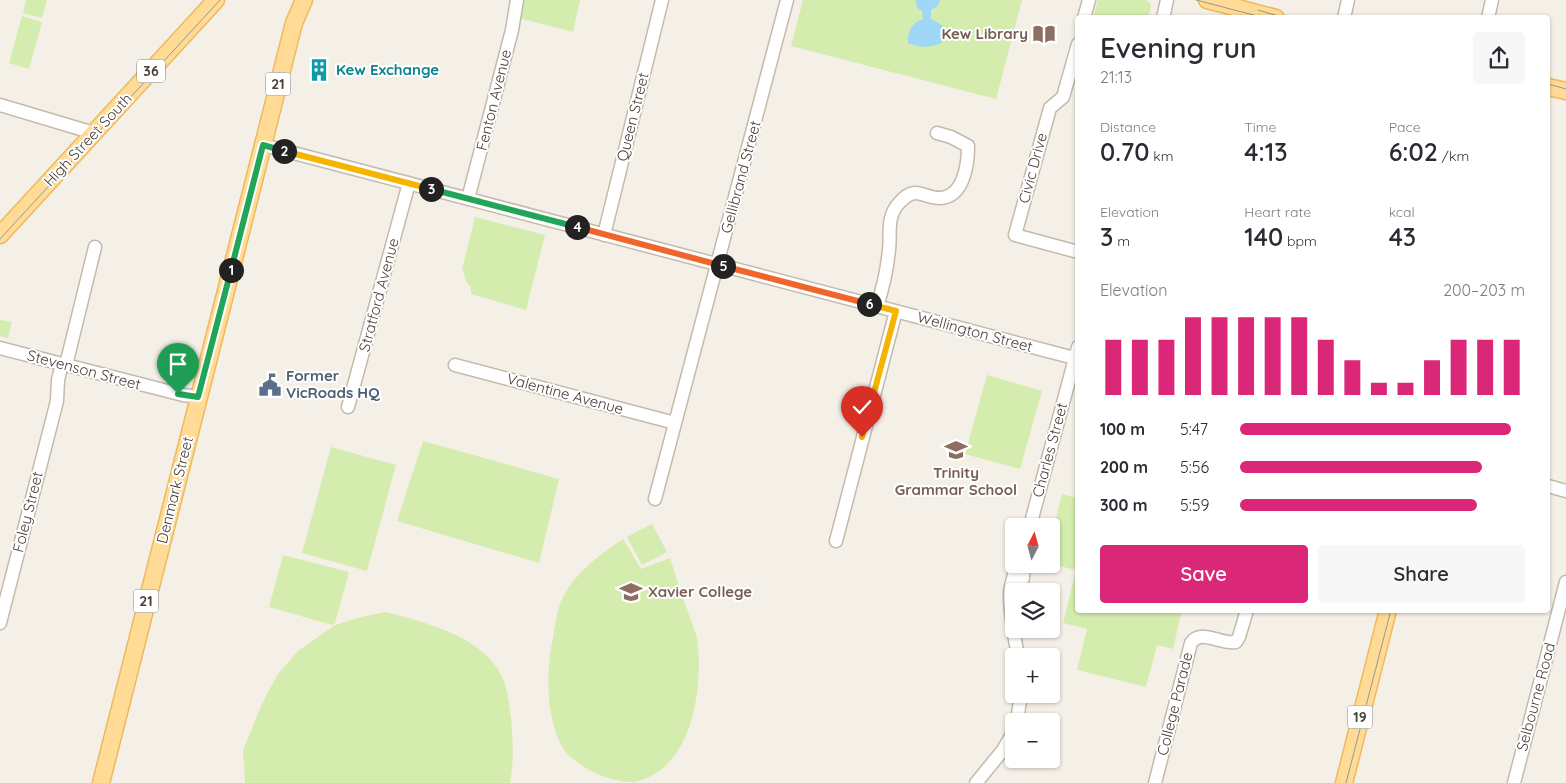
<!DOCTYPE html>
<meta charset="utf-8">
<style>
body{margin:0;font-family:Quicksand,sans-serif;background:#f7f7f7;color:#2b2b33;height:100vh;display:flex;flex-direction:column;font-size:19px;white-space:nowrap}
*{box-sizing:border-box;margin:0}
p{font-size:16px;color:#7c7c81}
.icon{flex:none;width:28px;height:28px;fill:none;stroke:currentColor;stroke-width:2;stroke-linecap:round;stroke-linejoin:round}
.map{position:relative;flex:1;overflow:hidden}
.side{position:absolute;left:1075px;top:15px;width:475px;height:598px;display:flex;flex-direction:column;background:#fff;border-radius:5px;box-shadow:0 1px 4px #0004}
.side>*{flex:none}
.needle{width:32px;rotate:6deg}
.fabs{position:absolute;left:1005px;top:518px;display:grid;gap:10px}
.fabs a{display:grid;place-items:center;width:55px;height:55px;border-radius:5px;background:#fff;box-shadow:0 1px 4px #0004;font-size:25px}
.pin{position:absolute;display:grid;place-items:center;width:42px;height:42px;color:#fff;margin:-51px -21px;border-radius:50% 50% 50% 0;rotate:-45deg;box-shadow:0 0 5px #0007}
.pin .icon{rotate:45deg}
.km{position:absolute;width:25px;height:25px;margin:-12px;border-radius:50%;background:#222;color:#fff;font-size:14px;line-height:25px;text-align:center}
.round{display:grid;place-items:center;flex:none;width:52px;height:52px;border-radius:5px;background:#f7f7f7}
.headline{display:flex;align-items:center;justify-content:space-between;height:85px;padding:0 25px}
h1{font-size:28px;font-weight:600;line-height:38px}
.stats{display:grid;grid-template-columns:repeat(3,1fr);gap:8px;height:85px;padding:5px 25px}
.stats div{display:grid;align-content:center}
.stats b{font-size:25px;font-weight:600}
.stats small{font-size:14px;font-weight:400}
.stats p{font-size:14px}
.chart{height:140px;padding:10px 25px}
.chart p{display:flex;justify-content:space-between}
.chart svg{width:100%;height:90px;margin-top:5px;stroke:#db2777;stroke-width:6}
.button{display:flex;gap:10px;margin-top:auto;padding:10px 25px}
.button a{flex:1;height:58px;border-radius:5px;background:#db2777;color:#fff;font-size:20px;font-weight:600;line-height:58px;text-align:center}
.button a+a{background:#f7f7f7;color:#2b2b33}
ul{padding:0 25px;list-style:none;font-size:16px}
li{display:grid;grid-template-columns:80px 60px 1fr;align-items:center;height:38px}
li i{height:12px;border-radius:6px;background:#db2777}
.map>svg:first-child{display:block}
.green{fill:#d4ecad}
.water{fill:#9fd8f6}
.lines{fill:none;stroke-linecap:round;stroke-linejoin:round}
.minor-casing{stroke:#c4baac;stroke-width:15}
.major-casing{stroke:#eeb95d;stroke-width:19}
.minor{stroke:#fff;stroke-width:12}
.major{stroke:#ffdb96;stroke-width:16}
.tram{stroke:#979797;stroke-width:1}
.split-1-casing{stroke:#fff;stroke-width:10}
.split-2-casing{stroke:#fff;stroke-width:10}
.split-3-casing{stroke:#fff;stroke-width:10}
.split-4-casing{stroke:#fff;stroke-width:10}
.split-5-casing{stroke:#fff;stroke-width:10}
.split-6-casing{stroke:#fff;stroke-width:10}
.split-7-casing{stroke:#fff;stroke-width:10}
.split-1{stroke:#22a559;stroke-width:6}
.split-2{stroke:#22a559;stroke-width:6}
.split-3{stroke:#f5b400;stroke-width:6}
.split-4{stroke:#22a559;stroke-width:6}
.split-5{stroke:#f0652b;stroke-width:6}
.split-6{stroke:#f0652b;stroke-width:6}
.split-7{stroke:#f5b400;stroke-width:6}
.labels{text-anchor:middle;stroke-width:4;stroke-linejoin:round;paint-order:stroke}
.shield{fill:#fff;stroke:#807972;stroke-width:1}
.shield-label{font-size:14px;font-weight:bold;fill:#494035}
.education-label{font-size:15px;font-weight:bold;fill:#785e54;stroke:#fff;text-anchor:end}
.culture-label{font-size:15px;font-weight:bold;fill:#0d838f;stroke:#fff;text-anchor:start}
.street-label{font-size:15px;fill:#494035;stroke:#fff}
.service-label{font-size:15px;font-weight:bold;fill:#4e5e75;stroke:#fff;text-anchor:start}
</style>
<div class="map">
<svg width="1566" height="783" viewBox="0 0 1566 783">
<rect width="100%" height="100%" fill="#f5f0e7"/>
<path class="green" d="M26,0H47L42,18L23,13Z
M522,0H580L573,32L519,18Z
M803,0H1022L996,99L791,46Z
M1098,0H1146C1154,3 1150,11 1148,17H1093Z
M22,16L42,22L29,69L9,63Z
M475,217L545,235L526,310L471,294V287L467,283L462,269Z
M0,320L12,322L8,338L0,336Z
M987,375L1042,391L1020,469L965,454Z
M423,441L559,479L539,563L397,521Z
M331,447L396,465L367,571L302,553Z
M1062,494L1077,498L1078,610H1182L1173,649L1157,645L1146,687L1077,670L1087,629L1063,623L1076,570L1051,564V539Z
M652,524L667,552L642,565L627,537Z
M623,539L641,569L670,558C676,576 681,594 688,612C691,622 697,634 698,645C702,694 692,767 636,782C627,783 615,780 606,777C591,773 568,759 561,745C547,717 546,678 551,648C554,635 555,620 559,607C569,577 598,556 623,539Z
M283,555L349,572L335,623L332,625L269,607Z
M386,612C424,622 485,637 502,677C508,689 509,705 511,718C513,738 514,763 510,783H245L243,750L262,704L277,675L298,651L335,625L361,617Z"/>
<path class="water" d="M916,0H940L938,6L931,10V19L942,25L945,36L941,43C930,48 920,48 908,43C907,31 912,23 923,19L922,11L917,8Z"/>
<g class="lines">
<defs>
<path id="minor" d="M1084,18L1089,0
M1163,18L1167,0
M1344,18L1348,0
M1488,18L1492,0
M1078,44L1063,97L1050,108L1015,235L1078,252
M0,105L94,133
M263,145L1078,359
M468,199L512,30L517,0
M604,235L662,0
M877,306C883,288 887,270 889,250C891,234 886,217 899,203C916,184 922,198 940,198C964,197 968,164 968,146L951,137L937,133
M0,348L183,395L198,397
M66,365L95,247
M455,365L675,423
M348,407L409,183
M1548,486L1566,491
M655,499L787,0
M1030,526L1078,347
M836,541L896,311
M1015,564C1016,575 1010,583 1010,594C1010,616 1014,635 1018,656
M1017,591L1023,578L1024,564
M0,623L57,401L58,380L62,364
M1017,721L1021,694
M976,783L1003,750L1014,731
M1155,783L1191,643C1201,628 1221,645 1236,642L1239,637L1247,610
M1514,783L1566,582"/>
<path id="major" d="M1207,0L1276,18
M1548,87L1566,91
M0,235L216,0
M101,783L294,23L304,0
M1344,783L1388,610"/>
</defs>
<use href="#minor" class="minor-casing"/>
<use href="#major" class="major-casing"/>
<use href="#minor" class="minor"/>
<use href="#major" class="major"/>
<path class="tram" d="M1196,0L1265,18
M1258,10L1285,18
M1548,84L1566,89
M0,239L220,0
M1346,783L1391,610"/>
</g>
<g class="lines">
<defs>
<path id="split-1" d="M178,394L198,397L231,270"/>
<path id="split-2" d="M231,270L263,145L284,151"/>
<path id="split-3" d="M284,151L431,189"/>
<path id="split-4" d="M431,189L577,227"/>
<path id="split-5" d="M577,227L723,266"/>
<path id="split-6" d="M723,266L869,304"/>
<path id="split-7" d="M862,437L896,311L869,304"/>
</defs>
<use href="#split-1" class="split-1-casing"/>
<use href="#split-2" class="split-2-casing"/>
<use href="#split-3" class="split-3-casing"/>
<use href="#split-4" class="split-4-casing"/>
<use href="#split-5" class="split-5-casing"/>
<use href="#split-6" class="split-6-casing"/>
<use href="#split-7" class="split-7-casing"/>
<use href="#split-1" class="split-1"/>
<use href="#split-2" class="split-2"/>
<use href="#split-3" class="split-3"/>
<use href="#split-4" class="split-4"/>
<use href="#split-5" class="split-5"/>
<use href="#split-6" class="split-6"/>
<use href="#split-7" class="split-7"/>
</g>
<defs>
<symbol id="library-bare" viewBox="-9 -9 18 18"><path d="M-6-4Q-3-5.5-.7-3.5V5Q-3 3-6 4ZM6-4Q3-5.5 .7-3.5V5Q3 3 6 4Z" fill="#8d6e63" stroke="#fff" stroke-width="2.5" paint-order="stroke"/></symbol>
<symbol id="building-bare" viewBox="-9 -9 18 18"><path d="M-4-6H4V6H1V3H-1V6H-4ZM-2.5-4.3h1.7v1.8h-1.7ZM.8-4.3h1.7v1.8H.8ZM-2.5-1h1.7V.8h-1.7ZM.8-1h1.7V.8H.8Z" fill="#0f9aa8" stroke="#fff" stroke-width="2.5" paint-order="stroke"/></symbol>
<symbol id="civic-bare" viewBox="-9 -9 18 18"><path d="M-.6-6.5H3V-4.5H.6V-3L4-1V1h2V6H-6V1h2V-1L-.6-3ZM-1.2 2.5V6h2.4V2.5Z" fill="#5c6f8a" stroke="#fff" stroke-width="2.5" paint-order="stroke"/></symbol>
<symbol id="school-bare" viewBox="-9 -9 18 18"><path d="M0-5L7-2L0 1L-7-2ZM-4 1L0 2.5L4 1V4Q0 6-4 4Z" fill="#8d6e63" stroke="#fff" stroke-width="2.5" paint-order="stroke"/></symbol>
</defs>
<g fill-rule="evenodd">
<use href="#library-bare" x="1028" y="18" width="32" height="32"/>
<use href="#building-bare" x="303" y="54" width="32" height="32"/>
<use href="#civic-bare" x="254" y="369" width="32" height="32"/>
<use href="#school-bare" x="940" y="434" width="32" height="32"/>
<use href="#school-bare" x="615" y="576" width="32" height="32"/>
</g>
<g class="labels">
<g class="shield">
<rect x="137" y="59.5" width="28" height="23" rx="4"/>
<rect x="265.5" y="72.5" width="25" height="23" rx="4"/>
<rect x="133.5" y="589.5" width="25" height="23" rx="4"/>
<rect x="1347.5" y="705.5" width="25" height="23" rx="4"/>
</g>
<g class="shield-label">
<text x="151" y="76">36</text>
<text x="278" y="89">21</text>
<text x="146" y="606">21</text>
<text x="1360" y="722">19</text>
</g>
<g class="education-label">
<text x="1028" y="39">Kew Library</text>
<text x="956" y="478" text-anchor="middle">Trinity<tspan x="956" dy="17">Grammar School</tspan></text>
<text x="648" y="597" text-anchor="start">Xavier College</text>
</g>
<g class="culture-label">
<text x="336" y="75">Kew Exchange</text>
</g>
<g class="street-label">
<text transform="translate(494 100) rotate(-76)" y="5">Fenton Avenue</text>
<text transform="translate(633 117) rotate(-76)" y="5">Queen Street</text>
<text transform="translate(88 140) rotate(-47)" y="5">High Street South</text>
<text transform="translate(1033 168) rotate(-75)" y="5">Civic Drive</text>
<text transform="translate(741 177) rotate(-75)" y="5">Gellibrand Street</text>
<text transform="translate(379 295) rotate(-75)" y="5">Stratford Avenue</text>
<text transform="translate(975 332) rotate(15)" y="5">Wellington Street</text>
<text transform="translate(84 370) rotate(15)" y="5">Stevenson Street</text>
<text transform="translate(565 394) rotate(15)" y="5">Valentine Avenue</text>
<text transform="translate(1050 450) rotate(-75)" y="5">Charles Street</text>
<text transform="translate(175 490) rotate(-76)" y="5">Denmark Street</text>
<text transform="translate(28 512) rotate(-76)" y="5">Foley Street</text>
<text transform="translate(1536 697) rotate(-75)" y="5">Selbourne Road</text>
<text transform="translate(1175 704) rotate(-76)" y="5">College Parade</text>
</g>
<g class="service-label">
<text x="286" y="381">Former<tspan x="286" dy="17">VicRoads HQ</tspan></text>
</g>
</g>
</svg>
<div class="fabs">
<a><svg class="needle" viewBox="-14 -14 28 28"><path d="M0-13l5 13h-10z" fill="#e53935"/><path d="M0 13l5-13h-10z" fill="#7c7c81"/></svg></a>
<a><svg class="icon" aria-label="layers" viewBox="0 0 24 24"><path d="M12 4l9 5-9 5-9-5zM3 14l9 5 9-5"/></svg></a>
<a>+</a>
<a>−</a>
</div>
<div class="pin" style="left:178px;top:394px;background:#1e9e55"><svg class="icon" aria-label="arrive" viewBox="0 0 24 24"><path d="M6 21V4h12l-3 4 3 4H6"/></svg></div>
<div class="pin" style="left:862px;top:437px;background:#d93025"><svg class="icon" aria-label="check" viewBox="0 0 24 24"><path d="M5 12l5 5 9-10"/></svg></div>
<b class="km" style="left:231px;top:270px">1</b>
<b class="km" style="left:284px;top:151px">2</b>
<b class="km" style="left:431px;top:189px">3</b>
<b class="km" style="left:577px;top:227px">4</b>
<b class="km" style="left:723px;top:266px">5</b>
<b class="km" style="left:869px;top:304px">6</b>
<section class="side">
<div class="headline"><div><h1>Evening run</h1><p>21:13</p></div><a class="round"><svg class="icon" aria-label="share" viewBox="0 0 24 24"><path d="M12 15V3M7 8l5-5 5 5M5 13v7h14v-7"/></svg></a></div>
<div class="stats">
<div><p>Distance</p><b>0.70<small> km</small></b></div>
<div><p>Time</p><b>4:13</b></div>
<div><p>Pace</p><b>6:02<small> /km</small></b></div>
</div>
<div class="stats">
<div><p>Elevation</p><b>3<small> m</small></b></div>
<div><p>Heart rate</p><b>140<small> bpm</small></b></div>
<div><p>kcal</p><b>43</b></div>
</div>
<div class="chart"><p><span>Elevation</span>200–203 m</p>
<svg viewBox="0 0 160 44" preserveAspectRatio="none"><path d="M5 44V17M15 44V17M25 44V17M35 44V6M45 44V6M55 44V6M65 44V6M75 44V6M85 44V17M95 44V27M105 44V38M115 44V38M125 44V27M135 44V17M145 44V17M155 44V17"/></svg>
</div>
<ul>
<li><b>100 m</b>5:47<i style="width:95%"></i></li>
<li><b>200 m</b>5:56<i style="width:85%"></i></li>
<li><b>300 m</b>5:59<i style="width:83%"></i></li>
</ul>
<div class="button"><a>Save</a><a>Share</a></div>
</section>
</div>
